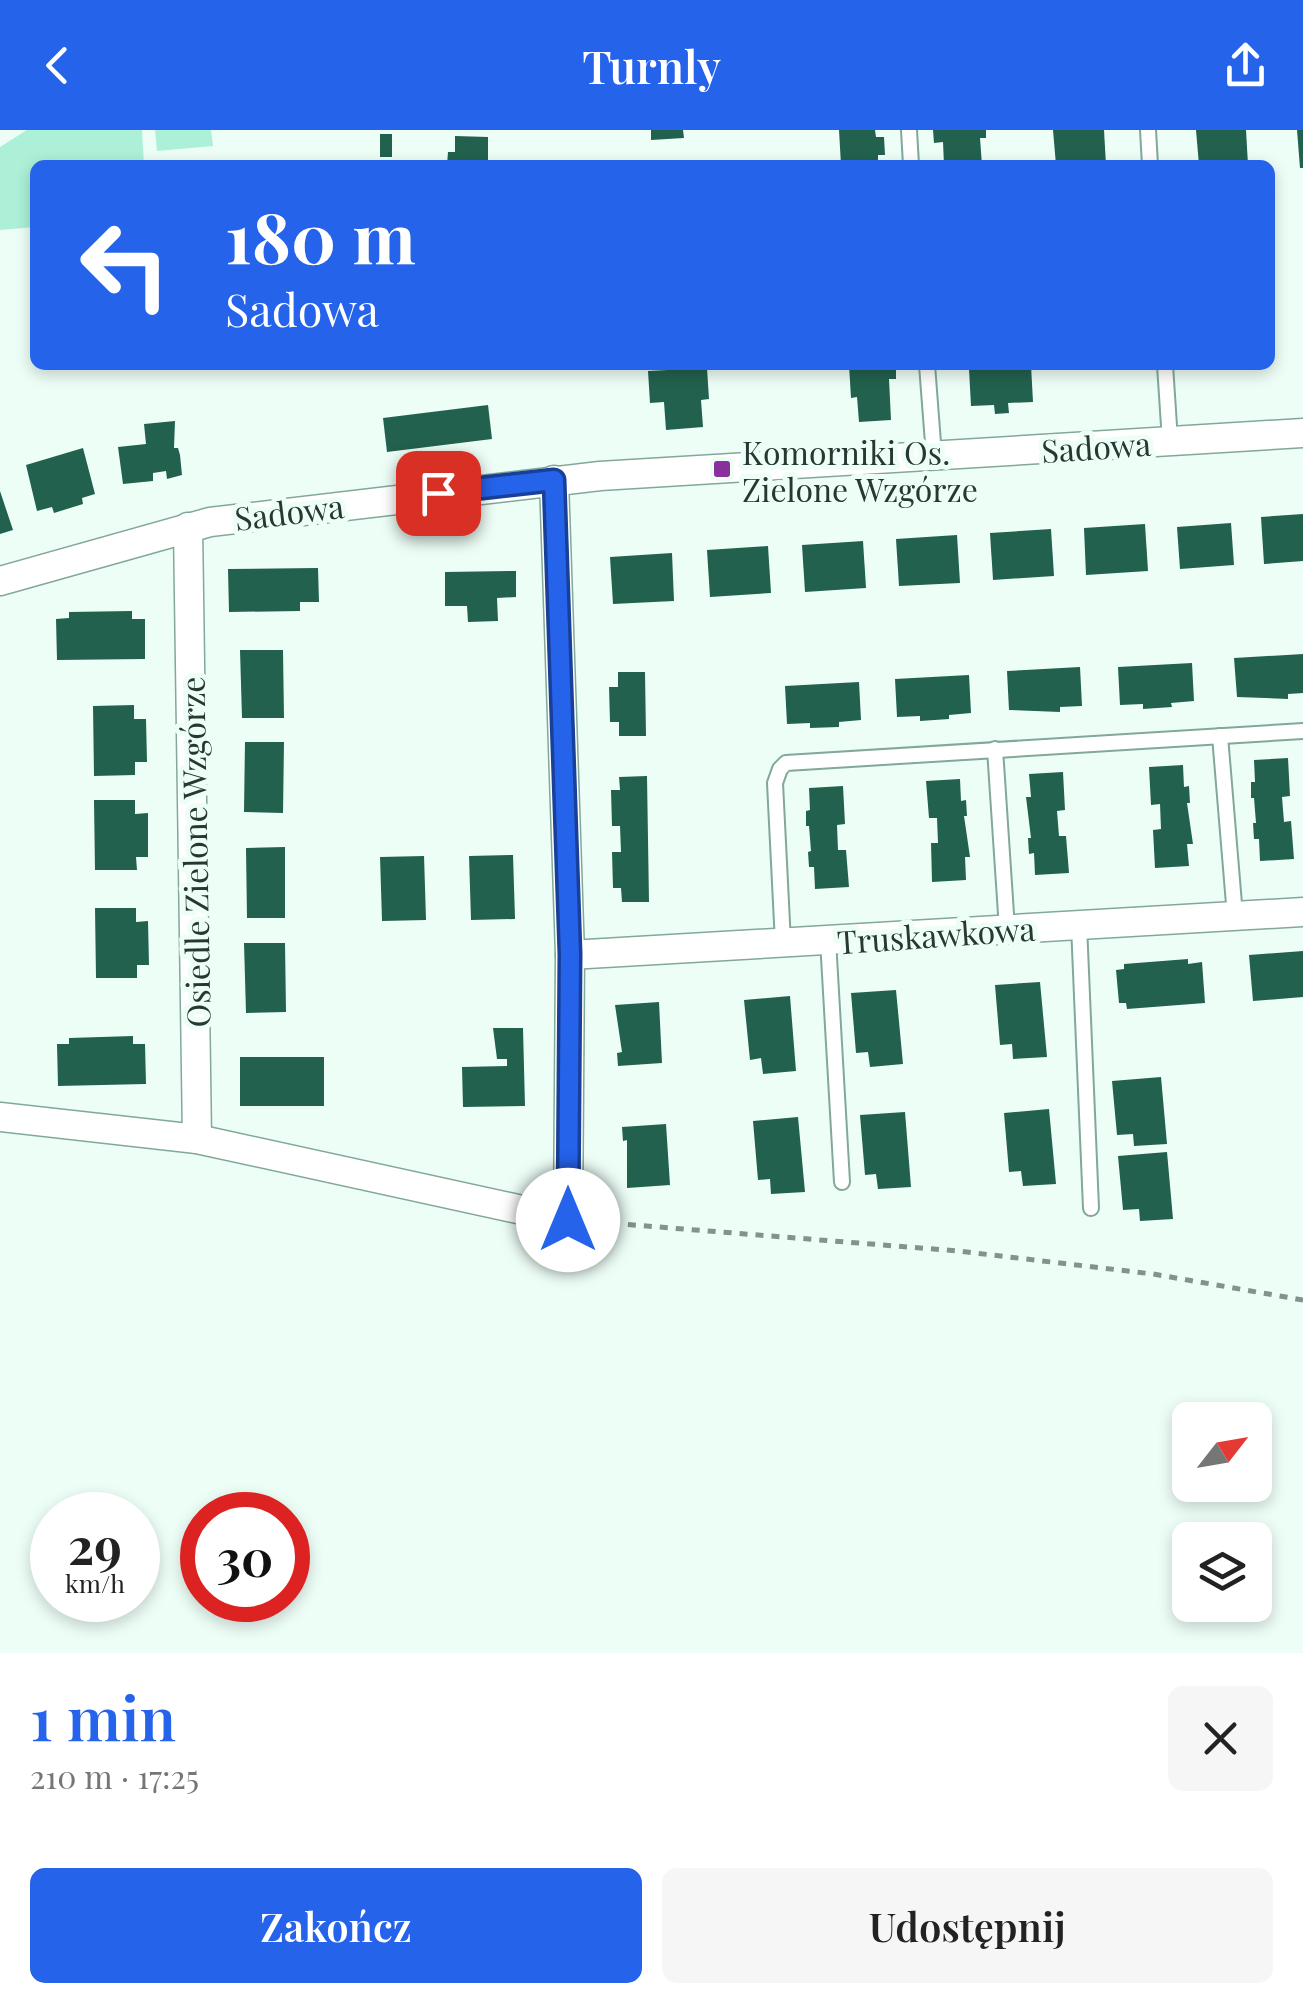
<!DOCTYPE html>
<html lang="pl">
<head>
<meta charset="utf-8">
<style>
  :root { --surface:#fff; --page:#f6f6f6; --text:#222; --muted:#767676; --accent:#2563eb }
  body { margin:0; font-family:"Playfair Display",serif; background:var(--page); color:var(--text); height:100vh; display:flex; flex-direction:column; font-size:38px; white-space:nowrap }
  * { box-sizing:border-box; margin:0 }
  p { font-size:32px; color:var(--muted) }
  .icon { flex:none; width:55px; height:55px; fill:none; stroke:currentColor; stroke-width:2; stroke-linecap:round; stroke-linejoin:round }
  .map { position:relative; height:1523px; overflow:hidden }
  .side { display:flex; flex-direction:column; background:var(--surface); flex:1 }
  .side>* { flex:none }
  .banner { position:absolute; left:30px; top:30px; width:1245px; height:210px; border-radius:15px; box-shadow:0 5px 15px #0003; background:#2563eb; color:#fff; overflow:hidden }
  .needle { width:65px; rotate:59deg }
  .tools { position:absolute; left:1172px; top:1272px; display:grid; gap:20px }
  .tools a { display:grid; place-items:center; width:100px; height:100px; border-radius:15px; background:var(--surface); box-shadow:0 5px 15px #0003; font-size:50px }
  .speed { position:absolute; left:30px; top:1362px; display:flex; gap:20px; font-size:50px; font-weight:700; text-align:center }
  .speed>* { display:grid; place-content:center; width:130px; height:130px; border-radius:50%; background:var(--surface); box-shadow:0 5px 15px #0003; line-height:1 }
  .speed small { font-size:25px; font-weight:400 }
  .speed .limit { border:15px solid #d22; background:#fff; color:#111 }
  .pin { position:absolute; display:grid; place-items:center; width:85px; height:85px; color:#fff; margin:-42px; border-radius:20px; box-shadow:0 5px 15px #0006 }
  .me { position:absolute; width:110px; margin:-55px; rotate:0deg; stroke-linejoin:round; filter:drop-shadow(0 0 8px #0008) }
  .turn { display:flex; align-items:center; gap:35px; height:210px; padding:0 30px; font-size:45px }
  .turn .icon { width:130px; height:130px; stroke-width:2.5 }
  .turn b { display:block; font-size:70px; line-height:85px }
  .round { display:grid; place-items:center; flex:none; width:105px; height:105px; border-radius:15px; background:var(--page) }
  .overview { display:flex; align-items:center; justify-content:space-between; height:170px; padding:0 30px }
  h1 { font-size:60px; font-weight:600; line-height:75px; color:var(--accent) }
  .button { display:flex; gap:20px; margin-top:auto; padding:20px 30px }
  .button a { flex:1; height:115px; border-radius:15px; background:var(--accent); color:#fff; font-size:40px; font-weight:600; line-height:115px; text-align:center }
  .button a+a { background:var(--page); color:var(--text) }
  header { display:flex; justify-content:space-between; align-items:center; height:130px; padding:0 30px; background:var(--accent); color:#fff; font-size:45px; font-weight:600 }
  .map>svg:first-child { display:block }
</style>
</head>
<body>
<header><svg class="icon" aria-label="back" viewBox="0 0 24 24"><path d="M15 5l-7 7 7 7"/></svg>Turnly<svg class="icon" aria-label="share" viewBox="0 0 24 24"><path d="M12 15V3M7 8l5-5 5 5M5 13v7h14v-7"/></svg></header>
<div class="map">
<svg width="1303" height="1523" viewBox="0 0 1303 1523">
  <rect width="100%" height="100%" fill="#edfef7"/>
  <g fill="#acf0d7">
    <path d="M27,0H142L144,35H35V97L0,100V17Z"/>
    <path d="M155,0H211L213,16L157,21Z"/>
  </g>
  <g fill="#22614e">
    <path d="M651,0H683L684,8L651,10Z"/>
    <path d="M839,0H875L876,7H884L885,25H878V35H841Z"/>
    <path d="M933,0H986V8H980L982,35H944L943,12L934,13Z"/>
    <path d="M1053,0H1104L1106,35H1056Z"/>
    <path d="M1196,0H1246L1248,35H1199Z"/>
    <path d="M1297,0H1303V38H1300Z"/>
    <rect x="380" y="4" width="12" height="23"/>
    <path d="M455,6L488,7V35H447L448,22H455Z"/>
    <path d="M849,235L896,236V249H889L891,290L859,292L857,267L851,268Z"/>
    <path d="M980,235H1031L1033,272L1008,273L1009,283L995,284L994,275L971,276L969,239L980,238Z"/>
    <path d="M707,238L709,269L701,270L703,297L666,300L664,272L650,273L648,241Z"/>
    <path d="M488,275L492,309L387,322L383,288Z"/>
    <path d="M175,291L174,318H178L180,325L182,345L167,349L166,341L153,343V351L123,354L118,317L146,314L144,294Z"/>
    <path d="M83,318L95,364L82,368L83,374L54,383L52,377L37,381L26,335Z"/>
    <path d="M0,361L13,400L0,404Z"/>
    <path d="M1303,384V431L1264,434L1261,387Z"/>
    <path d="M1231,393L1234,435L1180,439L1177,397Z"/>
    <path d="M1145,394L1148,441L1086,445L1084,398Z"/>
    <path d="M1051,399L1054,446L993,450L990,403Z"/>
    <path d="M957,405L960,453L899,456L896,409Z"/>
    <path d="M863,411L866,458L805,462L802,415Z"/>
    <path d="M768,416L771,463L710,467L707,420Z"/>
    <path d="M672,423L674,471L613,474L610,427Z"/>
    <path d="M318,438L319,472H300V481L229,482L228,439Z"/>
    <path d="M516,441V467L497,468L498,491L468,492L467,476H445V442Z"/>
    <path d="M132,481V489H145V529L57,530L56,489L69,488V482Z"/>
    <path d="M240,520H283L284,588H242Z"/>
    <path d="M1303,524V563L1288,564V569L1237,567L1234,528Z"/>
    <path d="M1192,533L1194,571L1171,573L1172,577L1143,579V574L1120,575L1118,537Z"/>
    <path d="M1080,537L1082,576L1060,577V582L1009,580L1007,541Z"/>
    <path d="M618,542H645L646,606H619V592H610L609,557H618Z"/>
    <path d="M969,545L971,583L949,585V589L920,591V586L897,587L895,549Z"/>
    <path d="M859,552L861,590L839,592V597L810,598V593L787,594L785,556Z"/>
    <path d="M134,575V589H146L147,632H135V645L94,646L93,576Z"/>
    <path d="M245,612H284L283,683L244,682Z"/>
    <path d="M1288,628L1290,666L1282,667L1284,692L1291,691L1294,729L1260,731L1259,709H1254L1253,693H1256L1254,668H1251V652H1255L1254,630Z"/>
    <path d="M1183,635L1184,657L1189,656L1190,673H1187L1193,714H1187L1189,736L1155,738L1153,700L1161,699L1160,674L1151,675L1149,637Z"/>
    <path d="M1063,642L1065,680L1057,681L1059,706H1066L1069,743L1035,745L1034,723L1029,724L1028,708H1031L1026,667H1031L1029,644Z"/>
    <path d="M647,646L649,772H622L621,758H613L612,722H621L620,696H612L611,660H620L619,647Z"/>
    <path d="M960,649L961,671L966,670L967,686H964L970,727H965L966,750L932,752L931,713H938L937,688H929L926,651Z"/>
    <path d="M843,656L845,694L837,695L838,720H846L849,757L815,759L814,737H809L808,722L811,721L809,696H806V681L810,680L809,658Z"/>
    <path d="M94,670H135V684L148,683V727H136L137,740H95Z"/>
    <path d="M285,717V788H247L246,718Z"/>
    <path d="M513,725L515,789L471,790L469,726Z"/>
    <path d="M424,726L426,790L382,791L380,727Z"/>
    <path d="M95,778H136V792L148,791L149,835H137V848H96Z"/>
    <path d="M244,813H285L286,882L246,883Z"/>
    <path d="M1303,821V867L1253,871L1249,825Z"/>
    <path d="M1188,829V834L1202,832L1205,873L1127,879L1126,873H1119L1116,840L1124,839V834Z"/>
    <path d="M1040,852L1047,927L1013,929L1012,914L1000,915L995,855Z"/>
    <path d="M896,860L903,934L870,937L868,922L856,923L851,863Z"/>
    <path d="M790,866L796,941L763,944L761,928L750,930L744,870Z"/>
    <path d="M659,872L662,933L618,936L617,923L622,922L615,875Z"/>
    <path d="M493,898H523L525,976L463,977L462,937L507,936V929H497Z"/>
    <path d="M133,906V914H145L146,954L58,956L57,914H69V908Z"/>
    <rect x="240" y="927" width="84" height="49"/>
    <path d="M1161,947L1167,1014L1134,1016L1133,1004L1117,1005L1112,951Z"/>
    <path d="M1049,979L1056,1054L1023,1056L1021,1041L1009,1042L1004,983Z"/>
    <path d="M905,982L911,1057L878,1059L876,1044L865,1045L860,985Z"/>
    <path d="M798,987L805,1062L771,1064L770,1049L758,1050L753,991Z"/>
    <path d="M666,994L670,1055L627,1058V1010L623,1011L622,997Z"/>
    <path d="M1167,1022L1173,1089L1140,1091L1139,1079L1123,1080L1118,1026Z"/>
  </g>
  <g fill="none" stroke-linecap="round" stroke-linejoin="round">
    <g stroke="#81a899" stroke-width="18">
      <g id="service">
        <path d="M909,0L911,35"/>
        <path d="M1148,0L1150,35"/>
        <path d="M927,235L934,326"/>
        <path d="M1165,235L1170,311"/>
        <path d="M1220,606L1235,786"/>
        <path d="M995,619L1007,799"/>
        <path d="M1079,795L1091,1078"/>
        <path d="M828,810L842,1052"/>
        <path d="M783,813L775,653L780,639L786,633L1303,601"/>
      </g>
    </g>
    <g stroke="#81a899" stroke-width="31">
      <g id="minor">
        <path d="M188,397L197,1009"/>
        <path d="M0,451L210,392L600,346L1303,303"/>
        <path d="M570,825L1303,782"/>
        <path d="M0,987L197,1009L568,1090L570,825L554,350"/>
      </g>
    </g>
    <path stroke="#82938c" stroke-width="5" stroke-dasharray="8 8" stroke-linecap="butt" d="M596,1092L958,1121L1153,1144L1303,1170"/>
    <use href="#service" stroke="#fff" stroke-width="14"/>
    <use href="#minor" stroke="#fff" stroke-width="28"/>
  </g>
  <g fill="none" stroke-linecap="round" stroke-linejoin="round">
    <g stroke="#184099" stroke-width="25">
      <path id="route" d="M438,363L554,350L570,824L568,1090"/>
    </g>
    <use href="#route" stroke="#2563eb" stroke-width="18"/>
  </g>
  <rect fill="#88309c" stroke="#edfef7" stroke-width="4" x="712" y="329" width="20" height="20" rx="5"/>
  <g text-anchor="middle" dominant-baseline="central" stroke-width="10" stroke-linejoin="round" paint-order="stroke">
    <g font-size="32" fill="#273731" stroke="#edfef7">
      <text transform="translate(1096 316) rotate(-4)">Sadowa</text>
      <text transform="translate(289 381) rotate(-7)">Sadowa</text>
      <text transform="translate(194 722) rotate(-91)">Osiedle Zielone Wzgórze</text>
      <text transform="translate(936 804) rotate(-4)">Truskawkowa</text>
    </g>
    <g font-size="32" fill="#273731" stroke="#edfef7" text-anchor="start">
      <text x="742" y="321">Komorniki Os.<tspan x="742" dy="37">Zielone Wzgórze</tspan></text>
    </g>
  </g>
</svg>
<div class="tools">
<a><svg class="needle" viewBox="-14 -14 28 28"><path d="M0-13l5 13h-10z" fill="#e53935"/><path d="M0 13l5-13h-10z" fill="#767676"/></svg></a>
<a><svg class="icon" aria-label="layers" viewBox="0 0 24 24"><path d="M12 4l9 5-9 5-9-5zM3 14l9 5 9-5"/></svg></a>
</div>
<div class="speed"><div>29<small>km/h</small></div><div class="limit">30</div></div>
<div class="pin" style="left:438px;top:363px;background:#d93025"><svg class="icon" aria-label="arrive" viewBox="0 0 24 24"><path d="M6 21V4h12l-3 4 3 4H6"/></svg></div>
<svg class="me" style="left:568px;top:1090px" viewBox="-20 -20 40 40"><circle r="19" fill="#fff"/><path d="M0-13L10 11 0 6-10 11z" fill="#2563eb"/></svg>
<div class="banner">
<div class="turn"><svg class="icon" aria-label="left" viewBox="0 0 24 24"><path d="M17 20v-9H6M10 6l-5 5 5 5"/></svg><div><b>180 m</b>Sadowa</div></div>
</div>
</div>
<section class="side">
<div class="overview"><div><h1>1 min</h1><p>210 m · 17:25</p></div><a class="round"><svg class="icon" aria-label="close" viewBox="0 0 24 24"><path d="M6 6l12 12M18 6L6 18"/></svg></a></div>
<div class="button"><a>Zakończ</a><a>Udostępnij</a></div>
</section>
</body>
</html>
